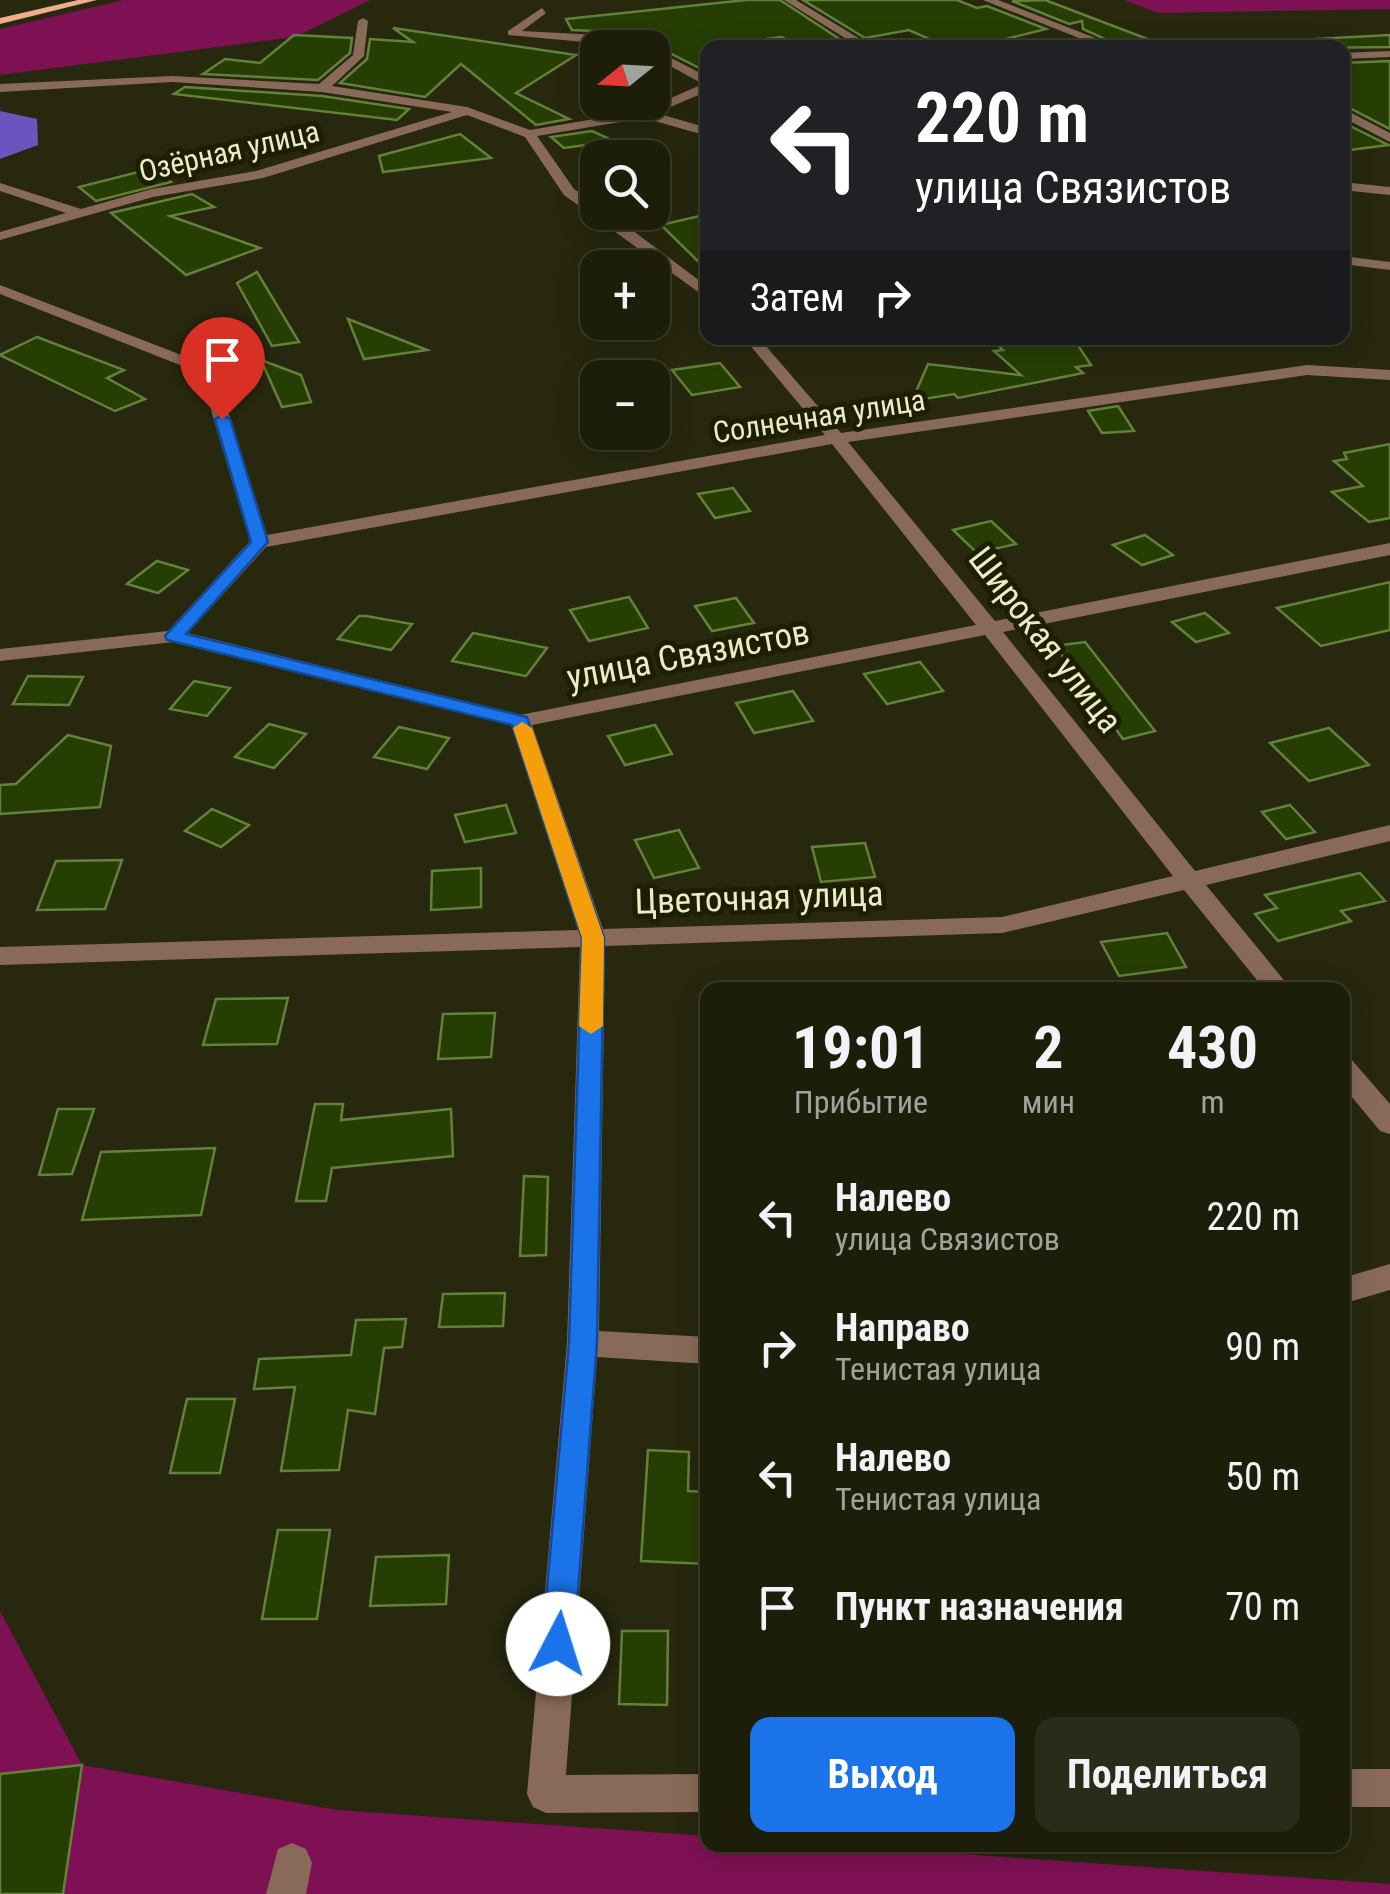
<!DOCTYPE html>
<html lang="ru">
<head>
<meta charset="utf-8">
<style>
  :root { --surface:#1d1e0a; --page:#2a2b18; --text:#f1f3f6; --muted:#a0a29c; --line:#3b3c2b; --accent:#1a73e8 }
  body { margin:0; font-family:"Roboto Condensed",sans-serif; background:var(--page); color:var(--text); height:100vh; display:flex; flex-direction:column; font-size:38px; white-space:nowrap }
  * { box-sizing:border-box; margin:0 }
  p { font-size:32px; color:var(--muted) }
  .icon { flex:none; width:55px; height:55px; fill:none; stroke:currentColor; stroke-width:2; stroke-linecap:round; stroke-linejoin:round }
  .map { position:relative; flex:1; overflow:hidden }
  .side { position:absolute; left:700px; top:982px; width:650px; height:870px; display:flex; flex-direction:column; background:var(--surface); border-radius:20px; box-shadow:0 5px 25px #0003,0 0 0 2px var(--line) }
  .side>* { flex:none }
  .banner { position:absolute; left:700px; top:40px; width:650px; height:305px; border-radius:20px; box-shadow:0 5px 25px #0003,0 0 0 2px var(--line); background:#202124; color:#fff; overflow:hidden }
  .needle { width:65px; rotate:252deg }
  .buttons { position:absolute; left:580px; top:30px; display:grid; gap:20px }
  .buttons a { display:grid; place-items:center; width:90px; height:90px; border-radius:20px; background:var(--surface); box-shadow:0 5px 25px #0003,0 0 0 2px var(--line); font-size:50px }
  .pin { position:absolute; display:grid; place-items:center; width:85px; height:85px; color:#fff; margin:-102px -42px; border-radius:50% 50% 50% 0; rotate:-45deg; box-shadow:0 0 10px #0007 }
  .pin .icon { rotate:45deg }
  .me { position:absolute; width:110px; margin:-55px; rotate:5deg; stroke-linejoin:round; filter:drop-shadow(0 0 8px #0008) }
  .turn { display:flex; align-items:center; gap:35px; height:210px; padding:0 50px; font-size:45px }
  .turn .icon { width:130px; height:130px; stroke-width:2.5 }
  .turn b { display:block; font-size:70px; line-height:85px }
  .then { display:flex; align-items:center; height:95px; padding:0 50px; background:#0003; gap:20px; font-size:38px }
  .eta { display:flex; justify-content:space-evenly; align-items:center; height:170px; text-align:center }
  .eta b { font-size:60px; font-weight:700; line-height:70px }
  .action { display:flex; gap:20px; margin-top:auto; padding:20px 50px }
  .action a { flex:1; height:115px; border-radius:20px; background:var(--accent); color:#fff; font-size:40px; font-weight:700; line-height:115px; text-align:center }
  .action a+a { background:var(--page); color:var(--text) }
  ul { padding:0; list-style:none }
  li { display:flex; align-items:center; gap:30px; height:130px; padding:0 50px }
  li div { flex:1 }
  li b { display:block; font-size:38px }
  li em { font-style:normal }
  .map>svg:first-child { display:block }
</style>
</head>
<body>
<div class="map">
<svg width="1390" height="1894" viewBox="0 0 1390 1894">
  <rect width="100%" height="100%" fill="#27280e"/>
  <g fill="#7e1154">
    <path d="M124,0H370L295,37L0,75V29Z"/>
    <path d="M1124,0H1390V9L1159,13Z"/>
    <path d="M0,1611L82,1765L337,1810L707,1836L708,1845H834L1390,1884V1894H0Z"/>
  </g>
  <path fill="#6b54be" d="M0,111L37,119L38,145L0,159Z"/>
  <g fill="#263d04" stroke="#62823c" stroke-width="2.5">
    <path d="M746,0H780L844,42L798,48L782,37L708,46L707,72L654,45L617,32L572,30L566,19Z"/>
    <path d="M803,0H957L977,8L987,6L1046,29L970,48H949L909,30L865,38Z"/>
    <path d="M1045,0L1166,46L1165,48H1124L1083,29L1082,21L1069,24L1012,1Z"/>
    <path d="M393,28L576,55L516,93L569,119L536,125L461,64L425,97L340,83L367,59L370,39L413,42Z"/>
    <path d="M294,35L352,38L350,53L318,80L203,74L225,59L260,63Z"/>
    <path d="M1390,35V47L1312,48L1297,40Z"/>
    <path d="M1390,61V129L1342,104V63Z"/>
    <path d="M185,87L322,96L409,109L397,120L174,94Z"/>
    <path d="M1342,122L1388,145L1342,151Z"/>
    <path d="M592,131L614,141L564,148L551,137Z"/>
    <path d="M460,134L491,158L383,172L379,156Z"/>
    <path d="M150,169L171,182L96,201L79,187Z"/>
    <path d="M192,194L214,207L170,216L260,248L186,275L111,213Z"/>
    <path d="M708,214V271L661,225Z"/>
    <path d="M257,272L299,342L272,346L237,283Z"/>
    <path d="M348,319L427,350L364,359Z"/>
    <path d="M37,337L124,370L107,378L145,399L115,411L0,355Z"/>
    <path d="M990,338H1073L1091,365L1076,367L1083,373L958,398L954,394L912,401L928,364L1021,375L994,351L1003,350Z"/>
    <path d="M261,360L301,375L311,402L282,407Z"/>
    <path d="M720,363L740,387L692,395L672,370Z"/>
    <path d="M1118,406L1134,431L1102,433L1088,411Z"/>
    <path d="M1390,444V518L1369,522L1332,492L1363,486L1334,461L1347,459L1344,453Z"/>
    <path d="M733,488L750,511L715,518L698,494Z"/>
    <path d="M991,521L1016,544L977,553L953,530Z"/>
    <path d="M1145,535L1173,555L1142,565L1113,545Z"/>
    <path d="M157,561L188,570L158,593L127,584Z"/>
    <path d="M1390,582V630L1321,646L1277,608Z"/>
    <path d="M629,597L648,628L589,641L570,610Z"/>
    <path d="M736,598L754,623L712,631L695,606Z"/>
    <path d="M1205,613L1229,633L1196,642L1172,622Z"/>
    <path d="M359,616H366L412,624L391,650L338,639Z"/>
    <path d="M473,633L547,648L526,676L452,661Z"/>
    <path d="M1085,642L1155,731L1123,739L1055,646Z"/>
    <path d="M920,662L943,691L887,704L864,674Z"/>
    <path d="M28,676L83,677L69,705L13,704Z"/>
    <path d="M194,681L230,688L207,716L170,709Z"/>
    <path d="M793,691L813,721L754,733L736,703Z"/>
    <path d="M269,724L306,734L274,768L235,757Z"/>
    <path d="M655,725L672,754L625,765L608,736Z"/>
    <path d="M399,727L449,738L427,769L374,757Z"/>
    <path d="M1329,728L1369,765L1309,781L1270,743Z"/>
    <path d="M68,735L111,746L100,807L0,814V785L16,784Z"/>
    <path d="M506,805L516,833L465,842L455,815Z"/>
    <path d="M1290,805L1315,832L1286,839L1262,812Z"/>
    <path d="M212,809L249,825L221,847L185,831Z"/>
    <path d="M679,830L699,868L654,878L635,840Z"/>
    <path d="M865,843L875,877L821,882L812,847Z"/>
    <path d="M122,860L105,909L37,910L56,861Z"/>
    <path d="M481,868V907L431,910L432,871Z"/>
    <path d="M1360,873L1385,901L1341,911L1351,921L1278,941L1255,914L1277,908L1265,895Z"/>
    <path d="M1167,933L1186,967L1119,976L1101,942Z"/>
    <path d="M288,998L277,1044L203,1045L216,999Z"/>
    <path d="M495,1013L491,1057L438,1059L443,1014Z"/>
    <path d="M315,1104H343L341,1120L451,1109L453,1156L332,1168L326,1201H296Z"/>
    <path d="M58,1109H94L72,1174L39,1175Z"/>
    <path d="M215,1148L201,1215L82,1220L101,1152Z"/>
    <path d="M524,1176L548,1177L546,1255L520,1256Z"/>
    <path d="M505,1293L503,1326L439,1327L443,1294Z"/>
    <path d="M406,1319L402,1347L384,1348L375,1414L348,1410L339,1470L281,1471L295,1387L254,1389L259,1359L351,1355L356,1320Z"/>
    <path d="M187,1399H235L220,1473H170Z"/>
    <path d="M648,1450L689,1452L688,1491L708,1492V1564L641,1561Z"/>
    <path d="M278,1530H330L317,1619H262Z"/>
    <path d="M449,1555L446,1604L370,1606L376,1557Z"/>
    <path d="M622,1631H668L667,1705L619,1704Z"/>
    <path d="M82,1765L63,1894H0V1774Z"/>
  </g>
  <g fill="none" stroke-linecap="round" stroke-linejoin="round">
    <g fill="#896a59" fill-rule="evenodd">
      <path d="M784,0H796L875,48H861Z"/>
      <path d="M983,0H998L1121,48H1104Z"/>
      <path d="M542,8L546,13L522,31L616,36L651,48L508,35V31Z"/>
      <path d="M363,18L368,21L364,56L332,86L467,107L530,130L641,111L703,84L652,56V48L708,77V91L656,113L708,128V136L644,118L537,136L574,189L598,205V212H608L708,287V299L564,195L525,137L467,115L263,178L153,197L0,240V232L66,213L0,191V183L81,209L152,189L256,171L452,112L322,92L172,82L0,92V84L172,76L319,84L353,55L358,21Z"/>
      <path d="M1390,51V57L1342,59V53Z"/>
      <path d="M1342,108L1390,133V142L1342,117Z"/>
      <path d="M1342,182L1390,187V195L1342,190Z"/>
      <path d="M1342,256L1390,262V270L1342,264Z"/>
      <path d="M0,285L197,361L221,389L267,535L825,435L744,338H759L841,433L1307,365L1390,370V380L1307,375L848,442L995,621L1390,543V555L1003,632L1195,871L1390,825V841L1206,885L1292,990H1265L1184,890L1002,933L605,946L599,1331L708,1337V1364L597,1357L566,1775L708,1774V1812L546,1813L533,1807L527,1794L567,1343L580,947L0,965V947L578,930L511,725L174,642L0,661V649L168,631L250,541L205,390L185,367L0,294ZM832,444L976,625L520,715L188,633L266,547ZM985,635L1173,876L1002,917L603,929L532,725Z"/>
      <path d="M1342,1056L1351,1059L1390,1104V1134L1380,1131L1342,1085Z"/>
      <path d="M1390,1264V1290L1342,1304V1278Z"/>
      <rect x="1342" y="1769" width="48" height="38"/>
      <path d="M292,1843L306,1849L312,1863L306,1894H266L278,1849Z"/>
    </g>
    <path fill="#eeae8b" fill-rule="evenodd" d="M78,0H97L0,24V18Z"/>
  </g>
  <path fill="#1a73e8" stroke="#114b97" stroke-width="2.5" d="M222,415L230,419L268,542L186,634L527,717L604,938L597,1343L574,1644L569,1655L558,1660L547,1655L542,1644L569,1343L582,938L512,725L167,640L165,636L251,542L215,419Z"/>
  <path fill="#f59e0b" d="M522,722L532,728L604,938L603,1026L591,1034L579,1026L582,938L513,728Z"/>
  <g text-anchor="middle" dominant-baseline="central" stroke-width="10" stroke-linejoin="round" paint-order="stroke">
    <g font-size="30" fill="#ebedc5" stroke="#1e1e05">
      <text transform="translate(229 151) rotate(-13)">Озёрная улица</text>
      <text transform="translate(819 416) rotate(-9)">Солнечная улица</text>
    </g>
    <g font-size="35" fill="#ebedc5" stroke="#1e1e05">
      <text transform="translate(1045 640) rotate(52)">Широкая улица</text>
      <text transform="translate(688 655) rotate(-11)">улица Связистов</text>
      <text transform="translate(759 898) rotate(-2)">Цветочная улица</text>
    </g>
  </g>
</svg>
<div class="buttons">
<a><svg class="needle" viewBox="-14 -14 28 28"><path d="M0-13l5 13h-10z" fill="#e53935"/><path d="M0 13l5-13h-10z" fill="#a0a29c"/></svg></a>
<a><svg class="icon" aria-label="search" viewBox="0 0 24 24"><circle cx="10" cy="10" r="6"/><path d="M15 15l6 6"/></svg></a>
<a>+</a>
<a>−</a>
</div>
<div class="pin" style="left:222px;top:419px;background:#d93025"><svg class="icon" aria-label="arrive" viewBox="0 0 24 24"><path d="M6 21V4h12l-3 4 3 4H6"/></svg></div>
<svg class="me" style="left:558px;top:1644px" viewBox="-20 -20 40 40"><circle r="19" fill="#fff"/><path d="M0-13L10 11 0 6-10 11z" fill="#1a73e8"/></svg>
<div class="banner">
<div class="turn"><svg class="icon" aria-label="left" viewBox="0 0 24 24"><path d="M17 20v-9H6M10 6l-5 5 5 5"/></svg><div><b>220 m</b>улица Связистов</div></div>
<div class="then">Затем<svg class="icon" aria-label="right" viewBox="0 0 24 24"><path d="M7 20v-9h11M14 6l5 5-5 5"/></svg></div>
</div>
<section class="side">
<div class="eta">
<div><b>19:01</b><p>Прибытие</p></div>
<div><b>2</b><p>мин</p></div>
<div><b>430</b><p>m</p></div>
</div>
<ul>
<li><svg class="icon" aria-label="left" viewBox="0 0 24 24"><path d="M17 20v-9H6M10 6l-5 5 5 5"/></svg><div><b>Налево</b><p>улица Связистов</p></div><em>220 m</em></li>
<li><svg class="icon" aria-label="right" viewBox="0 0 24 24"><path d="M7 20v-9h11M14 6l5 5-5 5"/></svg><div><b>Направо</b><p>Тенистая улица</p></div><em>90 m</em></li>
<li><svg class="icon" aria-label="left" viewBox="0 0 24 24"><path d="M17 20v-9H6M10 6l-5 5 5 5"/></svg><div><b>Налево</b><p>Тенистая улица</p></div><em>50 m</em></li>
<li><svg class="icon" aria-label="arrive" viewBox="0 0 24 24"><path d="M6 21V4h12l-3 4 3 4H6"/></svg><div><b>Пункт назначения</b></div><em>70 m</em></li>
</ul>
<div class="action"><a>Выход</a><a>Поделиться</a></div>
</section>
</div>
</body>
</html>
